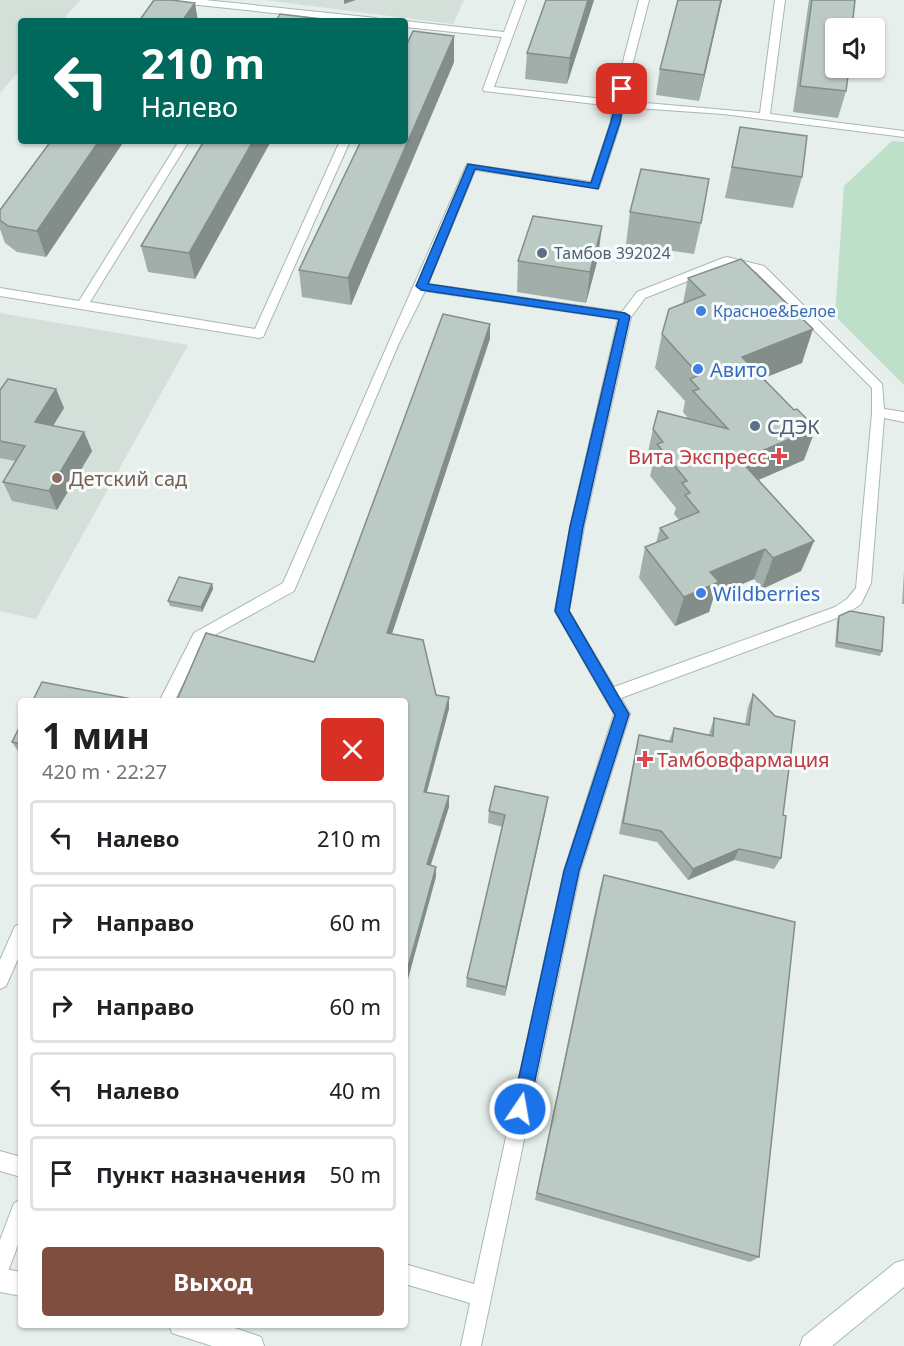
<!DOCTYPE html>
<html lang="ru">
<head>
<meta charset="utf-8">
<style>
  :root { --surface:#fff; --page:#f6f6f6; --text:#202124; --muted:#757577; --line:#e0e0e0; --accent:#7f4e3f }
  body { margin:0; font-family:"Noto Sans",sans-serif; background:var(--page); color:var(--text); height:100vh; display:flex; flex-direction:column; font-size:22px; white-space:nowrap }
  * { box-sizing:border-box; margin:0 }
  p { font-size:20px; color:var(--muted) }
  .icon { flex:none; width:33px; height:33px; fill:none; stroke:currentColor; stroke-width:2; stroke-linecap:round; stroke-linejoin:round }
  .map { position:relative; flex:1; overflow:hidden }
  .side { position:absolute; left:18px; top:698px; width:390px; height:630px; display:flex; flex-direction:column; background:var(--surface); border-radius:6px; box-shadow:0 2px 4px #0004 }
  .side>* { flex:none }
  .guide { position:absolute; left:18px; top:18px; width:390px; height:126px; border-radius:6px; box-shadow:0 2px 4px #0004; background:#00695c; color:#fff; overflow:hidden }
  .tools { position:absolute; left:825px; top:18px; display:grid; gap:12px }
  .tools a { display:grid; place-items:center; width:60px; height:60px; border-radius:6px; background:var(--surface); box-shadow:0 2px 4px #0004; font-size:30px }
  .pin { position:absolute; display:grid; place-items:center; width:51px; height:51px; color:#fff; margin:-26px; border-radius:12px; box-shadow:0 3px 9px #0006 }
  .me { position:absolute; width:66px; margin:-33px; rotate:12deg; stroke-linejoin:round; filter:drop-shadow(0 0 4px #0008) }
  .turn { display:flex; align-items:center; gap:21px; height:126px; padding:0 24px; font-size:27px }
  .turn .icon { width:78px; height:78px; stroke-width:2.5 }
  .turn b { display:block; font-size:42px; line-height:51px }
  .round { display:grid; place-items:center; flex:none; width:63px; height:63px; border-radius:6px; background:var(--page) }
  .head { display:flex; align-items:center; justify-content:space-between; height:102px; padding:0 24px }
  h1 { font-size:36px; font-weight:700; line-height:45px }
  .action { display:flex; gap:12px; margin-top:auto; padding:12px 24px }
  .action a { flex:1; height:69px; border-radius:6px; background:var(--accent); color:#fff; font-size:24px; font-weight:700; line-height:69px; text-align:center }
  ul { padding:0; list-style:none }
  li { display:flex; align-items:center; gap:18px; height:75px; margin:0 12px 9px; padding:0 12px; border:3px solid var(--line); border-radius:6px }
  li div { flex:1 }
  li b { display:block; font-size:22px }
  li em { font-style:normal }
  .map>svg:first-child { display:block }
</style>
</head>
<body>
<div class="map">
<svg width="904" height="1346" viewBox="0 0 904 1346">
  <rect width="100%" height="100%" fill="#e6efeb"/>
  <g fill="#d4dfda">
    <path d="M0,0H80L62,21H21V69L0,93Z"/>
    <path d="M264,0H464L453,24Z"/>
    <path d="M0,313L188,345L36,619L0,611Z"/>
  </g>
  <path fill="#bfe0c8" d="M892,141L904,142V385L835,316L844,186Z"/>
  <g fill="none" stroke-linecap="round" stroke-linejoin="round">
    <g stroke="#a8b8b2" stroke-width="2">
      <g id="lane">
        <path d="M174,0H205L376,18L381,21H350L179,3Z"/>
        <path d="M516,0H526L494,87L613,100L639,0H649L623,101L760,113L775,0H785L770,114L904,131V137L723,114L622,107L621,121L599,188L475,170L428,284L622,312L637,292L723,258L727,257L764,266L882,384L884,409L904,412V422L884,418L871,583L861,604L845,615L621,698L630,714L580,871L481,1346H461L470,1303L405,1284V1264L474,1284L564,871L614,714L555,611L570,527L618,319L425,291L399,343L294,591L204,641L175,700H160L194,633L283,583L467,164L591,182L611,121L612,106L484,91L483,89L502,37L405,27V21L504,32ZM728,265L756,272L872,388V413L856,588L847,599L835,607L614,687L569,611L584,527L631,317L645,298Z"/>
        <path d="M179,141H189L90,302L255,329L340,141H350L263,337L259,338L0,296V288L79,301Z"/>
        <path d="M21,924V952L6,986L0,989V960L15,926Z"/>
        <path d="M0,1151L21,1157V1177L0,1171Z"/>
        <path d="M21,1200V1237L7,1274L0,1277V1240L14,1203Z"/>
      </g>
    </g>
    <g stroke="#a4bbb3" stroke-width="2">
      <g id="secondary">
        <path d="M904,1260V1287L832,1346H800L803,1337L895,1263Z"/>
        <path d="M0,1268L21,1272V1296L0,1292Z"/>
        <path d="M169,1324H223L261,1337L264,1346H212L172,1333Z"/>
      </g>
    </g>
    <use href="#lane" fill="#fff" fill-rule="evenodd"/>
    <use href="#secondary" fill="#fff" fill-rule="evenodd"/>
  </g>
  <g fill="#a1aea9">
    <path d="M546,0H594L567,84L525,79L527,53Z"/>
    <path d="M722,0L699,101L656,95L660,69Z"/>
    <path d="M809,0H855L846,91L838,118L793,112Z"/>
    <path d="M454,36V62L351,305L302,297L299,270Z"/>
    <path d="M740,127L802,177L793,208L725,198Z"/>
    <path d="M51,141H124L46,257L17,252L5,243L0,229V210Z"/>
    <path d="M204,141H271L195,279L148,272L141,246Z"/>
    <path d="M630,212L701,223L694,254L626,244Z"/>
    <path d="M598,258L586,303L517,292L518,261Z"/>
    <path d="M688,278L802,363L763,378L804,460L758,480L814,541L801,571L762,589L754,579L714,596L709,612L675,626L639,578L645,547L656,543L660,528L679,520L674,514L676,508L650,476L652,468L646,461L653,429L687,418V417L683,412L685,401L655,368L662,334L683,303Z"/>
    <path d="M56,389L64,408L53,426L84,432L92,451L57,510L12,501L3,482L15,461L0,458V390Z"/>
    <path d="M904,571V604H902Z"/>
    <path d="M212,584L213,589L202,612L170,606L168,601Z"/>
    <path d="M839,616L882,651L880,656L835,647L837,621Z"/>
    <path d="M753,694L783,815L781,858L774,869L734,860L688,880L657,842L619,834L636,748L639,735L669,741L674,728L709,735L710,731L714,718L745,724L748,707Z"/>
    <path d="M21,724V754H20L12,742Z"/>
    <path d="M546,809L505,996L466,987L467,978L503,827L488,823L489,811Z"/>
    <path d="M604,875L759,1257L750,1262L535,1200L600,888Z"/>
  </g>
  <g fill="#838d89">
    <path d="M344,0H356L344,4Z"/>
    <path d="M588,0H594L567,84L570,58Z"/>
    <path d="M721,0H722L699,101L704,75Z"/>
    <path d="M195,3L198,21H182Z"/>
    <path d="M454,36V62L351,305L348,278Z"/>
    <path d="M99,141H124L46,257L37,231Z"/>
    <path d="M253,141H271L195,279L189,253Z"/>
    <path d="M602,226L598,258L586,303L590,272Z"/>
    <path d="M490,324V339L388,646L387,633Z"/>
    <path d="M813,329L802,363L733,390L742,357Z"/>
    <path d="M56,389L64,408L43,442L35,422Z"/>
    <path d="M816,428L804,460L731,492L740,460Z"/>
    <path d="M84,432L92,451L57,510L49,491Z"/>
    <path d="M814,541L801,571L762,589L773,558Z"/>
    <path d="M765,549L754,579L714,596L709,612L675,626L684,597L710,572Z"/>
    <path d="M212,584L213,589L202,612L201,607Z"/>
    <path d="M449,697V709L424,803V792Z"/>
    <path d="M449,796V807L428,874L427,864Z"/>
    <path d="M548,797L546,809L505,996L506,987Z"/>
    <path d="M739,849L734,860L688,880L693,869Z"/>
    <path d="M436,867V877L405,990V978Z"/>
  </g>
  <g fill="#bbcac4" stroke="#838d89" stroke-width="1.5">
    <path d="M154,0H171L195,3L182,21H139Z"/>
    <path d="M546,0H588L570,58L527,53Z"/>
    <path d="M678,0H721L704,75L660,69Z"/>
    <path d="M812,0H855L852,28H836V68H849L846,91L800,86Z"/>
    <path d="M280,14L321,19L320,21H276Z"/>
    <path d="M413,31L454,36L348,278L299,270L361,141H405V48Z"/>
    <path d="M740,127L807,136L802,177L732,167Z"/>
    <path d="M51,141H99L37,231L8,226L0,220V210Z"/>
    <path d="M204,141H253L189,253L141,246Z"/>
    <path d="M641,169L709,179L701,223L630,212Z"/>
    <path d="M533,216L602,226L590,272L518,261Z"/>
    <path d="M741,259L813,329L742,357L794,410L797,409L816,428L740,460L814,541L773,558L765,549L710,572L719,582L684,597L645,547L668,538L660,528L699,512L685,495L690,493L682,483L687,481L657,444L663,442L653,429L658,411L728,429L693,391L699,389L690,379L699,375L662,334L669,309L705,295L688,278Z"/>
    <path d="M443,314L490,324L387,633L423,640L436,695L449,697L424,792L449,796L427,864L436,867L405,978V700H177L206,633L314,662Z"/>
    <path d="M8,379L56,389L35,422L84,432L49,491L3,482L25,446L0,441V390Z"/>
    <path d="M179,577L212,584L201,607L168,601Z"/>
    <path d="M850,611L884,617L882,651L837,642L839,616Z"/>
    <path d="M42,682L137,700H33Z"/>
    <path d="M753,694L775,716L795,721L783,815L786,816L781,858L739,849L693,869L661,831L623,823L639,735L672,742L674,728L713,736L714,718L749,725Z"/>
    <path d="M21,724V744L12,742Z"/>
    <path d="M495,786L548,797L506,987L467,978L505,815L489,811Z"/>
    <path d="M604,875L795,922L759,1257L537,1193Z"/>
  </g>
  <path fill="#1a73e8" stroke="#114b97" stroke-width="1.5" d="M619,87L626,89L620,122L598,189L475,169L428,284L625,313L630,316L583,527L569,611L629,714L579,871L529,1109L526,1115L520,1118L514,1115L512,1109L564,871L615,715L555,611L570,527L619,319L421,290L416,286L468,164L591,183L611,122Z"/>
  <g fill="#5c6f8a" stroke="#f7fbf9" stroke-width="2">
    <circle cx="542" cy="253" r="6"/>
    <circle cx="755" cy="426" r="6"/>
  </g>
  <g fill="#3f7fe0" stroke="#f7fbf9" stroke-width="2">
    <circle cx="701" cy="311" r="6"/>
    <circle cx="698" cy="369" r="6"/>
    <circle cx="701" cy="593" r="6"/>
  </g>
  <g fill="#e0444e" stroke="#f7fbf9" stroke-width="2">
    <path d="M776 447h6v6h6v6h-6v6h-6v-6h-6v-6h6z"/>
    <path d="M642 750h6v6h6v6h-6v6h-6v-6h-6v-6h6z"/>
  </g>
  <circle fill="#8d6e63" stroke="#f7fbf9" stroke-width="2" cx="57" cy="478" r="6"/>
  <g text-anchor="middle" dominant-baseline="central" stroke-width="6" stroke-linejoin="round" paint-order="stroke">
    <g font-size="16" fill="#4e5e75" stroke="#f7fbf9" text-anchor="start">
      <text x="554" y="253">Тамбов 392024</text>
    </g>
    <g font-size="16" fill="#366cbe" stroke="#f7fbf9" text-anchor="start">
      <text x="713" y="311">Красное&amp;Белое</text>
    </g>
    <g font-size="20" fill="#366cbe" stroke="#f7fbf9" text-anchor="start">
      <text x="710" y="369">Авито</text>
      <text x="713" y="593">Wildberries</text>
    </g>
    <g font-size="20" fill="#4e5e75" stroke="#f7fbf9" text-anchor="start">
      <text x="767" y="426">СДЭК</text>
    </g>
    <g font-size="20" fill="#be3a42" stroke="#f7fbf9" text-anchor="end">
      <text x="767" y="456">Вита Экспресс</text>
      <text x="657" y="759" text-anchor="start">Тамбовфармация</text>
    </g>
    <g font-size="20" fill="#785e54" stroke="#f7fbf9" text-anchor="start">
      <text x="69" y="478">Детский сад</text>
    </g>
  </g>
</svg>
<div class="tools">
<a><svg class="icon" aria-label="sound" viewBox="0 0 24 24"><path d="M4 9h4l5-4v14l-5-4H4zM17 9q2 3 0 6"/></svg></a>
</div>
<div class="pin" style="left:622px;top:89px;background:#d93025"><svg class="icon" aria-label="arrive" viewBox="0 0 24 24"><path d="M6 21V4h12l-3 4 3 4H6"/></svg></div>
<svg class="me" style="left:520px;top:1109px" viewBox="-20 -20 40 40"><circle r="17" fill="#1a73e8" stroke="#fff" stroke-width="3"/><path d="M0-11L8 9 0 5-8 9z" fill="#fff"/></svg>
<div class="guide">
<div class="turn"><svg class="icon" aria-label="left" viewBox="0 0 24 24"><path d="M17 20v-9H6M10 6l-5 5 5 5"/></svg><div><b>210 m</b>Налево</div></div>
</div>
<section class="side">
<div class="head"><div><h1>1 мин</h1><p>420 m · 22:27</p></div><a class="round" style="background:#d93025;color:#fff"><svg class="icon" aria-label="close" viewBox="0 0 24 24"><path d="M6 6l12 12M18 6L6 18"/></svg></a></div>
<ul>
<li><svg class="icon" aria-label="left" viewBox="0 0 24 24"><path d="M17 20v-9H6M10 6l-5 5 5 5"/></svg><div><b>Налево</b></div><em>210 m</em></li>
<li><svg class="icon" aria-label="right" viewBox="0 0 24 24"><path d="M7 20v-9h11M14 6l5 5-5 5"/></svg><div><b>Направо</b></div><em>60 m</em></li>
<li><svg class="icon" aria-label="right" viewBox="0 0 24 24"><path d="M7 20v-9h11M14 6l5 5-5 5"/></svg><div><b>Направо</b></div><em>60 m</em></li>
<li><svg class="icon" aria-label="left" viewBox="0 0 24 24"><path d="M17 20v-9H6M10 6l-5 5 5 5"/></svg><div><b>Налево</b></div><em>40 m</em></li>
<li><svg class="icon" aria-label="arrive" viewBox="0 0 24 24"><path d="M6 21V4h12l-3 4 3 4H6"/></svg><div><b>Пункт назначения</b></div><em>50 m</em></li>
</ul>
<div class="action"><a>Выход</a></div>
</section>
</div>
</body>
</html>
